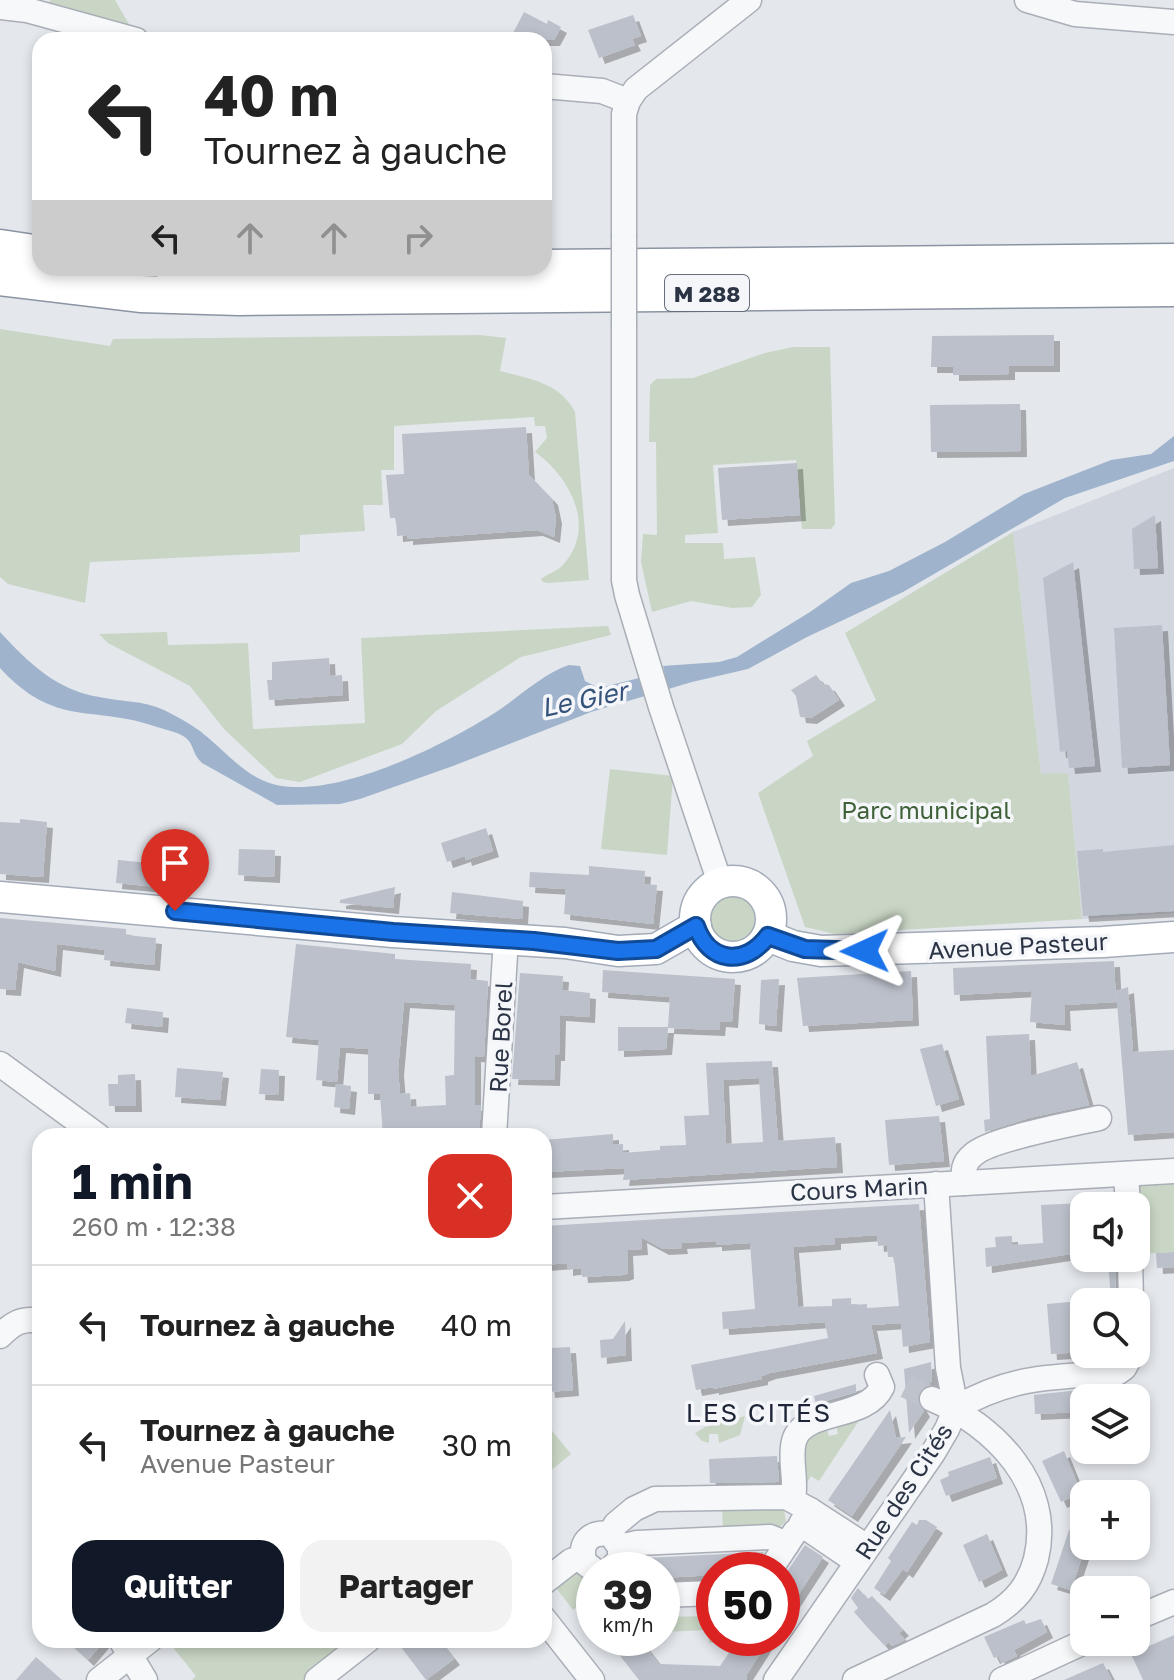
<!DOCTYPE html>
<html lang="fr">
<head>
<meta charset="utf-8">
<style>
  :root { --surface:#fff; --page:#f2f2f2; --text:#222; --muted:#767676; --line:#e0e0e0; --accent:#111827 }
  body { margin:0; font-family:"Golos Text",sans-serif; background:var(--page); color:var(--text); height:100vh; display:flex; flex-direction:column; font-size:30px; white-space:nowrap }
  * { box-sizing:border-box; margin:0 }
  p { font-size:26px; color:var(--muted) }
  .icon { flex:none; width:44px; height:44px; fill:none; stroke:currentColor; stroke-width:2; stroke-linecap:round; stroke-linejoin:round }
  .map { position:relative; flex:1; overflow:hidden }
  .drawer { position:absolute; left:32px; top:1128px; width:520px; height:520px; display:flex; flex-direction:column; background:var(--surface); border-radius:24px; box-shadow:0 4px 12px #0003 }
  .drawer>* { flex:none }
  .hud { position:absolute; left:32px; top:32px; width:520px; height:244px; border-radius:24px; box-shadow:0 4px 12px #0003; background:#fff; color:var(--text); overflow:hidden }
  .buttons { position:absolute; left:1070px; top:1192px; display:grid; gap:16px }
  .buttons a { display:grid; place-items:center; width:80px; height:80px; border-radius:16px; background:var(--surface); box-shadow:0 4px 12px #0003; font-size:40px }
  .speed { position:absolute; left:576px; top:1552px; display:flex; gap:16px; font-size:40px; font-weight:700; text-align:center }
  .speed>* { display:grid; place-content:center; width:104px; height:104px; border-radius:50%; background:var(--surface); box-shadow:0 4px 12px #0003; line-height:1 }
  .speed small { font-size:20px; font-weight:400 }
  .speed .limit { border:12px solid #d22; background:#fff; color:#111 }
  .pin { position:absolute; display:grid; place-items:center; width:68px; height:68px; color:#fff; margin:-82px -34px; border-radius:50% 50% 50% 0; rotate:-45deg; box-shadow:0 0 8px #0007 }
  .pin .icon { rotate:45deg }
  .me { position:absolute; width:88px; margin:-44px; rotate:269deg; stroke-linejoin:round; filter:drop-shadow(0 0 6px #0008) }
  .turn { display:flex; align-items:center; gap:28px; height:168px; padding:0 40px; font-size:36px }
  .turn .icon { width:104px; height:104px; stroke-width:2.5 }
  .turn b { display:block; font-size:56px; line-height:68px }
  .lanes { display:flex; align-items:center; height:76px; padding:0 40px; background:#0003; justify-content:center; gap:40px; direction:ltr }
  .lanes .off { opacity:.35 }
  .round { display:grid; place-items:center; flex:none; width:84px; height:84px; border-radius:24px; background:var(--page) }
  .summary { display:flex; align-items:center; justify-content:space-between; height:136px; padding:0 40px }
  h1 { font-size:48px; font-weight:700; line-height:60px; color:var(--accent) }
  .cta { display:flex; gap:16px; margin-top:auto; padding:16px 40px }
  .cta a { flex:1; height:92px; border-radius:24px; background:var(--accent); color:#fff; font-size:32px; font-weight:700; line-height:92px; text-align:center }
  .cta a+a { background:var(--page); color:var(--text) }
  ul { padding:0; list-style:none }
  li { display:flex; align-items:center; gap:24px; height:120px; padding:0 40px; border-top:2px solid var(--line) }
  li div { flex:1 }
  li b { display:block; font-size:30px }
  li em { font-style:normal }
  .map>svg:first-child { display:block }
</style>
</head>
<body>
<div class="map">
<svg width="1174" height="1680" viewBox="0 0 1174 1680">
  <defs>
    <filter id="shadow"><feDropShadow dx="6" dy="6" stdDeviation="0" flood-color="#0004"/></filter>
  </defs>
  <rect width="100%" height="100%" fill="#e4e7ec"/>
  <path fill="#d2d6de" d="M1174,468V913L1082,919L1068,774H1041L1013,532Z"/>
  <g fill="#c9d6c5">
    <path d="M51,0H115L133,31L45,6Z"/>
    <path d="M0,329L110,346L113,339L480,335L506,338L500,371C531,379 560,383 575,412L589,580L548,583L543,582L541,579C547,574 556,572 562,566C598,528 570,477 535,452L547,438L545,426H535L534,417L394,426V470H381L383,505H363L365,531L300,535V552L90,562L85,603L8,584L0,577Z"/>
    <path d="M793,347H830L835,524L831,529H802L796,460L713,465L718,533L685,535V543H723L724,559L755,557L761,595L752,607L732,608L691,601L652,612L641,562L643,534L657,535L656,442H649L650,385L656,379L693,378L765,353Z"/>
    <path d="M1013,532L1041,774L1068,773L1082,919L835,934L805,927L758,793L813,756L807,741L876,700L845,633Z"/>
    <path d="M608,626L611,635L521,657L436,711L402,744L300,782L276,778L224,729L190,686L108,643L99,634L167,632L168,645L248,643L253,729L365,723L361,638Z"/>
    <path d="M610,769L673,776L667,855L601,849Z"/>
    <circle cx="734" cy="917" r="25"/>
    <path d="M1174,1182V1252L1139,1254L1135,1185Z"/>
    <path d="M745,1416L740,1435L719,1443L718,1434H709V1443L702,1441L695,1433L705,1427Z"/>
    <path d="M860,1419L819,1481L811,1476L806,1484L805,1435L826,1427L829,1436L838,1434L836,1424Z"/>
    <path d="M544,1421L571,1454L544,1476Z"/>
    <path d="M778,1505L784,1510L786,1521L778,1529L723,1527L722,1509Z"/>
    <path d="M579,1570L594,1581V1594L573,1610L554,1585Z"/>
    <path d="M714,1616V1638H719L714,1643H709L708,1630L662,1632V1617Z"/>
    <path d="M167,1640H353L302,1680H192L196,1676Z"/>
  </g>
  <path fill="#9fb4cc" d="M1174,436V461L1065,498L903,592L807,637L748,669L692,682L591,712L453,766L360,799L340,804L277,805L202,763C192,754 194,744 186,738C179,732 166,730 157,727C92,704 56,729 0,668V632C29,663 56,690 99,697C122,702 142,700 164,710C176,716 189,723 200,731C221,747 238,769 262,780C321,808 442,746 493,714C517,699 542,674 569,665L580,666L585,681L599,688L643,677L645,684L666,680L663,666L719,662L737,657L810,612L851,583L889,571L945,542L1024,494L1111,460L1151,454Z"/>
  <g fill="#bbc0ca" fill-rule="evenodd" filter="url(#shadow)">
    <path d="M524,12L547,24L548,20L561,27L554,40H521L512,35Z"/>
    <path d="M633,15L641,36L632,39L635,45L599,58L588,30Z"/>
    <path d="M1054,335V366H1009V374L953,375V367H931L932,336Z"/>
    <path d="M1020,404L1021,451L931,452L930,405Z"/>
    <path d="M526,427L529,475L552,499L556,518L554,537L537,530L407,539V535L397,536L396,518H390L386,475L404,474L402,434Z"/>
    <path d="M797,463L800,515L722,520L718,468Z"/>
    <path d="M1155,515L1158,568L1134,569L1132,529Z"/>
    <path d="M1073,562L1095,766L1069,768L1067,751L1060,752L1043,578Z"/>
    <path d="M1162,625L1170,765L1122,768L1114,628Z"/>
    <path d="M329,658L330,676L342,675L343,695L269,700L267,680H272V662Z"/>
    <path d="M816,675L823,684L829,685L839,700L811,718L800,717L796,696L791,690Z"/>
    <path d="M20,819L47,822L43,877L0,874V822L20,823Z"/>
    <path d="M486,828L493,851L466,860L465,856L447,862L441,843Z"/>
    <path d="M1174,845V911L1083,916L1077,851L1103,849V852Z"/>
    <path d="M239,849L275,850L274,877L238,875Z"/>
    <path d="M118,860L181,866L179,889L116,883Z"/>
    <path d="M589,866L645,871L644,884L657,885L653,924L564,914L566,889L529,887L530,872L589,875Z"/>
    <path d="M395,887L393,908L340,903V900Z"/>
    <path d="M452,892L523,901L522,919L450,913Z"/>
    <path d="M0,918L126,929V935L156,938L154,965L104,960L105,950L57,944L55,971L18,962L15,990L0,989Z"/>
    <path d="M296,944L395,954V959L471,964L470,979L488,981L484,1057L475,1056V1105H481L479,1136H465V1129L432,1131V1136H383L380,1094H368V1049L340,1047L337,1082L316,1080L319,1040L286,1037ZM404,1002L455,1005L454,1075L445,1076L446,1105L411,1107L410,1093L400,1094L398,1070Z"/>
    <path d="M1114,961L1116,1002L1064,1005L1065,1025L1030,1022L1032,991L954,995L953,968Z"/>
    <path d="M603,970L735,979L732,1022L720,1021L719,1030L668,1028L666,1049L618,1051V1027H668L670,997L602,992Z"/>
    <path d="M911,971L913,1020L803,1026L797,978Z"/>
    <path d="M520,973L563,976L562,990L590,993L589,1017L560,1015L559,1055H555L554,1080L512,1079Z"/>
    <path d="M779,979L776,1026L759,1024L761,980Z"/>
    <path d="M1128,987L1133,1052L1174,1050V1132L1128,1135L1116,991Z"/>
    <path d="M127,1008L163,1012L162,1027L125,1023Z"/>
    <path d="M1029,1034L1031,1076L1077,1062L1089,1105L1029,1118L985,1132L984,1120L990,1119L986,1036Z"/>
    <path d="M942,1044L959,1099L936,1106L920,1049Z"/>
    <path d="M772,1061L778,1141L835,1137L837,1167L623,1180L625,1168L544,1172V1140L613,1134V1145L623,1144V1153L660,1150V1146L686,1145L684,1116L709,1115L706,1063ZM759,1078L763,1142L726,1144L723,1080Z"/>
    <path d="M177,1068L223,1072L220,1100L175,1097Z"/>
    <path d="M261,1069L279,1070L278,1095L259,1094Z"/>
    <path d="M135,1074L136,1106H109L108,1084H118V1075Z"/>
    <path d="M336,1084L351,1086L349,1109L334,1107Z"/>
    <path d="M939,1116L944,1161L889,1165L885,1120Z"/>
    <path d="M1084,1203V1252L986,1267L985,1248L996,1247L995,1237L1012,1236V1245L1043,1243L1041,1205Z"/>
    <path d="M919,1204L930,1342L903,1347L901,1323L871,1325L877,1353L770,1373L762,1376V1379L713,1389V1387L696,1390L691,1365L828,1338L825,1322L723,1329L722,1312L755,1309L750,1243L716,1245V1241L681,1243L682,1248L663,1249L641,1237L642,1249L627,1250L628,1273L623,1275L582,1277L581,1268L567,1270V1263L544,1265V1226ZM877,1235L878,1246L887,1245L888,1257H894L899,1306L867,1308V1304L851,1305V1298L832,1299V1306L798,1307L793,1247L835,1244V1238Z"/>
    <path d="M1174,1252V1267L1157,1268L1156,1253Z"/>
    <path d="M1108,1258H1115L1116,1302H1111Z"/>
    <path d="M1080,1301L1081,1304L1084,1303V1352L1051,1354L1047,1304Z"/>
    <path d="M625,1321L626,1355L601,1358L600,1340L613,1339Z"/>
    <path d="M570,1347L573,1390L549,1392L547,1372H552L551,1348Z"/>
    <path d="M931,1362L932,1381L919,1392L917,1399L924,1411L909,1433L904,1369Z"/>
    <path d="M856,1384V1392L816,1404L814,1396Z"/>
    <path d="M1078,1390V1394H1110V1398H1084V1407H1079V1412L1035,1414L1034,1395Z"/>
    <path d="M890,1410L896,1438L906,1437L852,1516L828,1500Z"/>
    <path d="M1064,1451L1081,1493L1061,1502L1042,1461Z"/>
    <path d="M777,1456L779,1482L710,1483L709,1459Z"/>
    <path d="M990,1457L997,1478L946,1496L940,1480L949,1476L948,1472Z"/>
    <path d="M919,1520H926L937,1527L907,1572L903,1569L884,1595L874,1588L891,1561L888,1558L912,1522L917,1525Z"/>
    <path d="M1069,1530L1083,1535L1077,1553L1084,1551L1071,1590L1051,1584Z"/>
    <path d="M987,1534L1002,1570L979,1582L963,1545Z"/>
    <path d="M805,1545L823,1557L782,1620V1579Z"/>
    <path d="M764,1552L755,1570H714V1575L662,1578V1570H647L646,1558Z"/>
    <path d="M858,1588L868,1599L872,1596L903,1630L899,1633L905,1640L892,1646L888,1642L885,1646L868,1628L854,1612L858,1608L851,1598Z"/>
    <path d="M1041,1619L1047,1632L1014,1650L1017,1656L1002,1663L998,1656L994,1658L984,1637L1024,1620L1026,1624Z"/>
    <path d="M1174,1635V1680H1143L1131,1654Z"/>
    <path d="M606,1638H639L659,1664L720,1666L739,1638H770L747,1674L746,1680H639Z"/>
    <path d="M66,1640H105L88,1660Z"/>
    <path d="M409,1640H414L419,1646L426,1640H439L454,1659L426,1680L401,1647Z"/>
    <path d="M36,1657L62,1680H16Z"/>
    <path d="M1103,1663L1112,1680H1064Z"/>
  </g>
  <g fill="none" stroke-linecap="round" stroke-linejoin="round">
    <path stroke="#bfc3cb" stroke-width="24" stroke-dasharray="24 12" stroke-linecap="butt" d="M906,1386L932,1399"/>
    <g stroke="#a9aeb7" stroke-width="27">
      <g id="minor">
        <path d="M1027,0L1075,14L1174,22"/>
        <path d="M0,7L27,10L136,40"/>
        <path d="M544,86L602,91L628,101"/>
        <path d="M624,234V114L628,101L636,89L749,0"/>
        <path d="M624,326V580L627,595L661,707L720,883"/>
        <path d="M0,1064L98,1136"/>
        <path d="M494,1136L506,938"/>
        <path d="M1126,1174L1128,1206"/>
        <path d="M964,1183C963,1171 963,1163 973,1155C989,1139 1073,1124 1099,1118"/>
        <path d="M544,1207L1174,1171"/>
        <path d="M1130,1258L1131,1302"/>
        <path d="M0,1336C12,1324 22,1317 40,1321"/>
        <path d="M956,1408C1013,1375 1054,1377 1117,1373L1124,1368L1132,1354"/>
        <path d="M793,1498C797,1480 789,1459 794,1441C803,1408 866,1421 882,1387L877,1375"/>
        <path d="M810,1510L867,1547"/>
        <path d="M610,1534L616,1524L634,1509L655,1499L786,1497L810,1510L801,1524L857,1562"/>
        <path d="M620,1547L637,1543L770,1537L787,1544"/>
        <path d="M594,1570L585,1563C578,1543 590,1531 610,1534L620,1547V1559L610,1570"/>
        <path d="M770,1570L795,1532"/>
        <path d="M544,1582L571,1561L583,1557"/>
        <path d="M662,1595L714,1593"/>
        <path d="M1136,1618L1174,1602"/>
        <path d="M544,1619L592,1680"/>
        <path d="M121,1640L145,1680"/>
        <path d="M99,1680L150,1640"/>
        <path d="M317,1680L368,1640"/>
        <path d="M776,1680L933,1453L947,1429L956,1408L948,1368L936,1184"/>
        <path d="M855,1680L993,1615C1016,1601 1029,1585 1036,1559C1054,1485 994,1425 932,1399"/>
        <path d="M1002,1680L1084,1642"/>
      </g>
    </g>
    <g stroke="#a3abb8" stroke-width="33">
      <g id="major">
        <circle cx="733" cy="919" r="38"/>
        <path d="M0,897L393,932L565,943L618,951L656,949L696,926"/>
        <path d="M768,936L793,946L821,951L1103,942L1174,937"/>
      </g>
    </g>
    <g stroke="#8b94a3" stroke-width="39">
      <g id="highway">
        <path d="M0,248L40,254"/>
        <path d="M173,268L198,270L515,268"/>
        <path d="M544,268L1174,262"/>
        <path d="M0,277L140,294L239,297L1174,288"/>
      </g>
    </g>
    <use href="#minor" stroke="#f7f8fa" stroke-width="24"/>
    <use href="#major" stroke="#fff" stroke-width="30"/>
    <use href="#highway" stroke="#fff" stroke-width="36"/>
    <g stroke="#a9aeb7" stroke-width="27" stroke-linecap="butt">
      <path id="minor-bridge" d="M624,234V326"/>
    </g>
    <use href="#minor-bridge" stroke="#f7f8fa" stroke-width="24"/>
  </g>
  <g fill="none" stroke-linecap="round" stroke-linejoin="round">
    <g stroke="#114b97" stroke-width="20">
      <path id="route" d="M175,911L393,932L534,941L618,951L656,949L696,926C709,963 745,967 768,936L805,949L865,951"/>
    </g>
    <use href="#route" stroke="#1a73e8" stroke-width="14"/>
  </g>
  <g text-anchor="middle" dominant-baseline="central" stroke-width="7" stroke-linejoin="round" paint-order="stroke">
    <rect fill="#f4f6f9" stroke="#676e7b" stroke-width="2" x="665" y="275" width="84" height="36" rx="6"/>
    <g font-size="22" font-weight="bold" fill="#2b3445">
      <text x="707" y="293">M 288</text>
    </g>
    <g font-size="24" fill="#3f6138" stroke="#f4f6f9">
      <text x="926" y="809">Parc municipal</text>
    </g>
    <g font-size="24" fill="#2b3445" stroke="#f4f6f9">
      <text transform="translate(1018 945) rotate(-3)">Avenue Pasteur</text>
      <text transform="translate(500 1037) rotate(-87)">Rue Borel</text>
      <text transform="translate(859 1188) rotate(-3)">Cours Marin</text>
      <text transform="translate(903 1491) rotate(-57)">Rue des Cités</text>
    </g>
    <g font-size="26" font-style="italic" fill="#34527a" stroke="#f4f6f9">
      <text transform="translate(584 699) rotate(-12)">Le Gier</text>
    </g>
    <g font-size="26" letter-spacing="2" fill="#1d2536" stroke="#f4f6f9">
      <text x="759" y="1412">LES CITÉS</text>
    </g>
  </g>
</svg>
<div class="buttons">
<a><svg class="icon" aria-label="sound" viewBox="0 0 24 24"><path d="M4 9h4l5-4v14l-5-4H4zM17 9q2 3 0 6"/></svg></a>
<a><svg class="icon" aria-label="search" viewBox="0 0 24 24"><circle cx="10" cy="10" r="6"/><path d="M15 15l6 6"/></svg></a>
<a><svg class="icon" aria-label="layers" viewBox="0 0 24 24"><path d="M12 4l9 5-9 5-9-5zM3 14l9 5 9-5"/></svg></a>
<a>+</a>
<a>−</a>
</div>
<div class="speed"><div>39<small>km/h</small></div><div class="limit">50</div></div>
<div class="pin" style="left:175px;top:911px;background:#d93025"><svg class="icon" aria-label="arrive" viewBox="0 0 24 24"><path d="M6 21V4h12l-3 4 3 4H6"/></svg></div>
<svg class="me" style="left:865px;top:951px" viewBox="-20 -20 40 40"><path d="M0-17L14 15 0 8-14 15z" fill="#1a73e8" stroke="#fff" stroke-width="4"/></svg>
<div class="hud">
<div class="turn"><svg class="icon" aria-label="left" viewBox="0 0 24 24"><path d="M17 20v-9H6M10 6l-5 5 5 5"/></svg><div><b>40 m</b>Tournez à gauche</div></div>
<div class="lanes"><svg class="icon" aria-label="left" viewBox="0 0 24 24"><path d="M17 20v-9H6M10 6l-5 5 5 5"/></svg><svg class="icon off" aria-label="ahead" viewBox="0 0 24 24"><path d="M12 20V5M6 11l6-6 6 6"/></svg><svg class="icon off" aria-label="ahead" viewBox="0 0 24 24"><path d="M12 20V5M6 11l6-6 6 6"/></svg><svg class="icon off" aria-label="right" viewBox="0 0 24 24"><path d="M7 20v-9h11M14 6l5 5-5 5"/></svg></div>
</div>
<section class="drawer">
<div class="summary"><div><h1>1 min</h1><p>260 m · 12:38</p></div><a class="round" style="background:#d93025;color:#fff"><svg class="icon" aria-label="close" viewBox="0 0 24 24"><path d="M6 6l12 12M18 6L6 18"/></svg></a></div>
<ul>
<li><svg class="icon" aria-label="left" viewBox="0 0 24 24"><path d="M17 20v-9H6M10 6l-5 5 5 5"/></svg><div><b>Tournez à gauche</b></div><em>40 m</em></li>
<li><svg class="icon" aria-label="left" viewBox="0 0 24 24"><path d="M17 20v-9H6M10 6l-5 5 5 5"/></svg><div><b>Tournez à gauche</b><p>Avenue Pasteur</p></div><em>30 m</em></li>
</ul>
<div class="cta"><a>Quitter</a><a>Partager</a></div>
</section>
</div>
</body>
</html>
